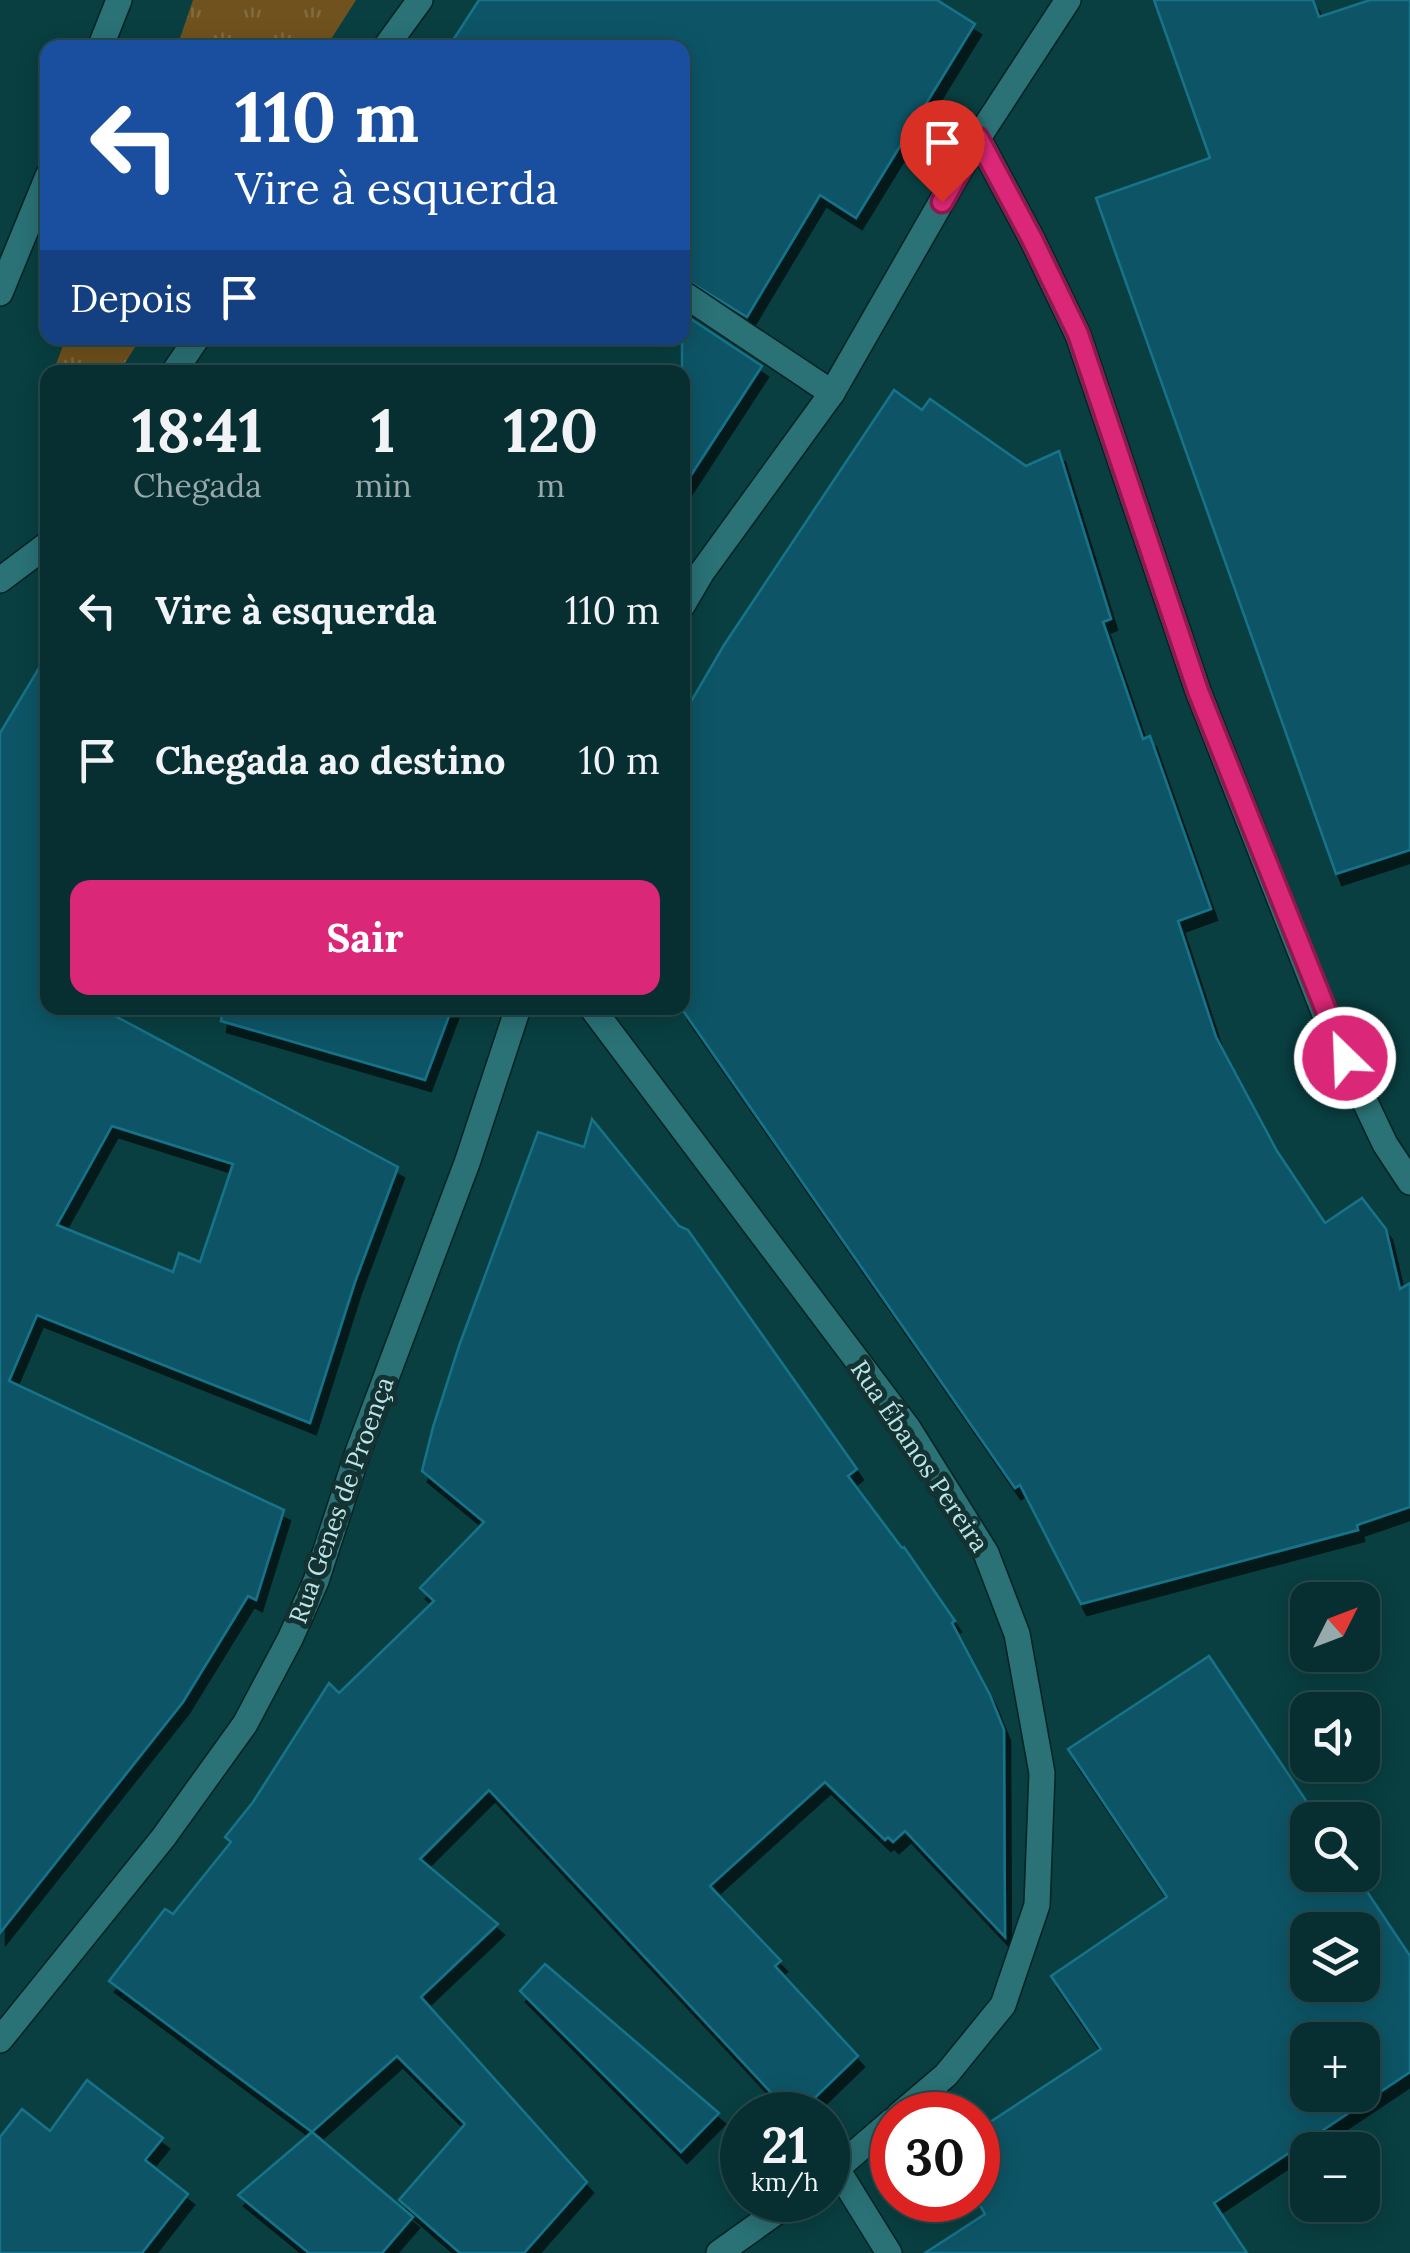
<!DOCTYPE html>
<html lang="pt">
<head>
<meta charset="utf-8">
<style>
  :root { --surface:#072f31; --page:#103739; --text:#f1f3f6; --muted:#98a9ab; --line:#284a4d; --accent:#db2777 }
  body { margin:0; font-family:Lora,serif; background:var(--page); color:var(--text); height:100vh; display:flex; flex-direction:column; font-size:38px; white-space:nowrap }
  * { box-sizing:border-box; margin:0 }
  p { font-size:32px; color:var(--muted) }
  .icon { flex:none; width:55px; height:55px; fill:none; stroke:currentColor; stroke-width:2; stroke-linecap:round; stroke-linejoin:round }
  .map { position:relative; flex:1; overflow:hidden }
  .details { position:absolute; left:40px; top:365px; width:650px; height:650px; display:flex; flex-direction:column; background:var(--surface); border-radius:20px; box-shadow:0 5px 25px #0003,0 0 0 2px var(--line) }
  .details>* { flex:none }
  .hud { position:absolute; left:40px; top:40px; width:650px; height:305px; border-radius:20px; box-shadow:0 5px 25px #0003,0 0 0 2px var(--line); background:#1a4fa0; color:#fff; overflow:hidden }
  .needle { width:65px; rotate:48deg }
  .fabs { position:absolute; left:1290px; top:1582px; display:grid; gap:20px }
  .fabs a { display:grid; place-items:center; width:90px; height:90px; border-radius:20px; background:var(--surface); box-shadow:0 5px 25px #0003,0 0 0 2px var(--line); font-size:50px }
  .speed { position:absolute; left:720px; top:2092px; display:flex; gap:20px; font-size:50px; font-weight:700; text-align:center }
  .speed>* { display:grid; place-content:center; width:130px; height:130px; border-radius:50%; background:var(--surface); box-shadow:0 5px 25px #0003,0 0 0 2px var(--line); line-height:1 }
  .speed small { font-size:25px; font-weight:400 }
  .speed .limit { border:15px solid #d22; background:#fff; color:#111 }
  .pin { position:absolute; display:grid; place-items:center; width:85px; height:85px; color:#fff; margin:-102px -42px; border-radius:50% 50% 50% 0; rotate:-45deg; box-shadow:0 0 10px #0007 }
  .pin .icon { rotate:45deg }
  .me { position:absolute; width:110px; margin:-55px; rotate:336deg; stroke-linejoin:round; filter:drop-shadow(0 0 8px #0008) }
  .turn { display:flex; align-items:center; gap:35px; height:210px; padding:0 30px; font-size:45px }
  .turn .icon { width:130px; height:130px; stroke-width:2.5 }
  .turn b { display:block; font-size:70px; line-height:85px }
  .then { display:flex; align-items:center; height:95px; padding:0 30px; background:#0003; gap:20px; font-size:38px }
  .eta { display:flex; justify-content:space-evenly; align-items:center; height:170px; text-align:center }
  .eta b { font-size:60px; font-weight:700; line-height:70px }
  .button { display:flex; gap:20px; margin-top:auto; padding:20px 30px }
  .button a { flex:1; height:115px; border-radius:20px; background:var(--accent); color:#fff; font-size:40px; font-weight:700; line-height:115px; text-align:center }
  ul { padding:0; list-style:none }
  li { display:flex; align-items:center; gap:30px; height:150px; padding:0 30px }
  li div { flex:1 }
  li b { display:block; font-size:38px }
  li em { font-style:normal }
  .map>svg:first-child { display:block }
</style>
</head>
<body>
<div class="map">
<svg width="1410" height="2253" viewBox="0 0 1410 2253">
  <defs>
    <pattern id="grass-tufts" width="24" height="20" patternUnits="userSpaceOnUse" patternTransform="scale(2.5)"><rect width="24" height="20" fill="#6f521d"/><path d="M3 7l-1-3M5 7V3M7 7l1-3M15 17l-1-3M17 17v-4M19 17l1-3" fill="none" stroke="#826b3e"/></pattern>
    <filter id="shadow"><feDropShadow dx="6" dy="11" stdDeviation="0" flood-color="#0009"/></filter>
  </defs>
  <rect width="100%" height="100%" fill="#093f41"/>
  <g fill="url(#grass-tufts)">
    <path d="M193,0H356L326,47H177Z"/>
    <path d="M66,338H141L119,372H53Z"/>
  </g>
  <g fill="#0f5566" stroke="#16738a" stroke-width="2.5" fill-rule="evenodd" filter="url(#shadow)">
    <path d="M479,0H937L975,24L856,218L820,195L747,317L682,277V48H448Z"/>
    <path d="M1154,0H1313L1319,17L1370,0H1410V850L1336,874L1096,198L1210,158Z"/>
    <path d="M682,313L762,366L682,489Z"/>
    <path d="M894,390L922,410L930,399L1026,466L1059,451L1111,619L1103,622L1143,739L1150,736L1211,909L1178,921L1216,1037L1277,1151L1325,1223L1362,1198L1386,1229L1400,1289L1410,1283V1507L1357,1525L1358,1530L1081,1604L1020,1485L1015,1488L682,1009V717L724,645Z"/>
    <path d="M48,653V1008H100L398,1167L355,1282L310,1423L37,1315L9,1381L284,1510L256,1600L248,1596L183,1702L0,1933V733ZM112,1126L233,1164L200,1262L179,1253L173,1272L57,1225Z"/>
    <path d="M223,1008H452L425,1080L221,1021Z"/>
    <path d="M592,1119L679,1226L688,1230L857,1469L848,1476L902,1548L904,1547L955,1621L952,1623L990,1695L1004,1730L1005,1937L905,1831L893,1842L888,1837L885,1840L825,1782L710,1886L781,1961L775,1966L858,2056L797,2115H792L489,1790L420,1859L498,1924L421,1997L587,2182L524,2253H460L399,2200L465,2124L397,2056L312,2132L109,1981L165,1909L173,1914L231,1842L225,1837L253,1802L329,1683L339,1693L434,1601L420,1588L484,1522L422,1471L433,1427L459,1346L538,1132L584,1147Z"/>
    <path d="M1209,1656L1319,1820H1308V1875H1356L1410,1956V2072L1214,2203L1247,2253H925L985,2214L978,2202V2130L1101,2049L1051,1976L1167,1897L1068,1749ZM1308,1930H1362V1985H1308ZM1308,2040H1362V2095H1308Z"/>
    <path d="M545,1964L719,2113L681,2152L520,1991Z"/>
    <path d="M87,2080L163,2138L145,2160L188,2194L142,2253H0V2137L22,2109L50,2131Z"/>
    <path d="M312,2132L413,2217L382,2253H309L238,2195Z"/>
  </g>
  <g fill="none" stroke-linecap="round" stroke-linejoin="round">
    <g stroke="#052324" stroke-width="28">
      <g id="minor">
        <path d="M100,48L119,0"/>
        <path d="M385,48L420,0"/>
        <path d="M978,138L1032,239L1078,335L1198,691L1331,1030L1385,1144L1410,1182"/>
        <path d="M0,293L48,176"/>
        <path d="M682,293L832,393"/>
        <path d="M174,372L197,338"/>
        <path d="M0,580L48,544"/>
        <path d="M682,606L702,572L832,393L978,138L1068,0"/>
        <path d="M592,1008L908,1428L986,1553L1017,1634L1042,1773L1037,1905L1003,2005L946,2075L899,2115"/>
        <path d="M0,2040L163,1838L245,1724L290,1639L316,1581L358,1452L467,1163L518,1008"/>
        <path d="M837,2169L889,2253"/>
        <path d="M828,2176L892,2121"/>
        <path d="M719,2253L793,2200"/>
      </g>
    </g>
    <use href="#minor" stroke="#2a7276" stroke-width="25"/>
  </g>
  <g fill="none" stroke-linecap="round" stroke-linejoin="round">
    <g stroke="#8e194d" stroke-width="25">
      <path id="route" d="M942,202L978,138L1032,239L1078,334L1198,691L1345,1058"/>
    </g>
    <use href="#route" stroke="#db2777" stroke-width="18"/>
  </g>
  <g text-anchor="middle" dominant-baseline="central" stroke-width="10" stroke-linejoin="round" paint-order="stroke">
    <g font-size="25" fill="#bbe5e7" stroke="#153233">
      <text transform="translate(920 1456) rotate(56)">Rua Ébanos Pereira</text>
      <text transform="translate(341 1500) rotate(-70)">Rua Genes de Proença</text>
    </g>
  </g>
</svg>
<div class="fabs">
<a><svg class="needle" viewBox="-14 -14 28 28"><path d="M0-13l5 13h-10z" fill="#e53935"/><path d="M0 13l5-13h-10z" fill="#98a9ab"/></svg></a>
<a><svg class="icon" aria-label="sound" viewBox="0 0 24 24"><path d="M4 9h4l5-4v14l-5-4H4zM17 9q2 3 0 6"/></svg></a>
<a><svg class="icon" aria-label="search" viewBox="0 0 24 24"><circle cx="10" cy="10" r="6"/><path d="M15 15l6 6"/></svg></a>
<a><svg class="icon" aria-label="layers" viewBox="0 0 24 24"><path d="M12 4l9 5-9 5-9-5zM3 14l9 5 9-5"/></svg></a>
<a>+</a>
<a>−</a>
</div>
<div class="speed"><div>21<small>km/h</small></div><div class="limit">30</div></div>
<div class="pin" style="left:942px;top:202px;background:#d93025"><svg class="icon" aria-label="arrive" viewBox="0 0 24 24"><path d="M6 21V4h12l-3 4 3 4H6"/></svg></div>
<svg class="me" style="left:1345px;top:1058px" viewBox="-20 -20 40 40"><circle r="17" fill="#db2777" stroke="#fff" stroke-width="3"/><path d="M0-11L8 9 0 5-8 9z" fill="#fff"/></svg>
<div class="hud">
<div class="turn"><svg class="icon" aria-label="left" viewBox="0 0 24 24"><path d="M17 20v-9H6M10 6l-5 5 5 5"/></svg><div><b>110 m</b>Vire à esquerda</div></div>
<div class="then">Depois<svg class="icon" aria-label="arrive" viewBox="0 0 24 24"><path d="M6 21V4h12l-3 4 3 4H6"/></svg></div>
</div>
<section class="details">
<div class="eta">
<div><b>18:41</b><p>Chegada</p></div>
<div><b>1</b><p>min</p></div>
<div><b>120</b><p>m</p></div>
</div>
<ul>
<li><svg class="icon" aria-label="left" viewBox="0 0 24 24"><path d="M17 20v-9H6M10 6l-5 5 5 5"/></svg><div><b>Vire à esquerda</b></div><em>110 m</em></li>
<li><svg class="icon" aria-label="arrive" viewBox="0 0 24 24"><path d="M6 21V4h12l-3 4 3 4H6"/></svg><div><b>Chegada ao destino</b></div><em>10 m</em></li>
</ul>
<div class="button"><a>Sair</a></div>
</section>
</div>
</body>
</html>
